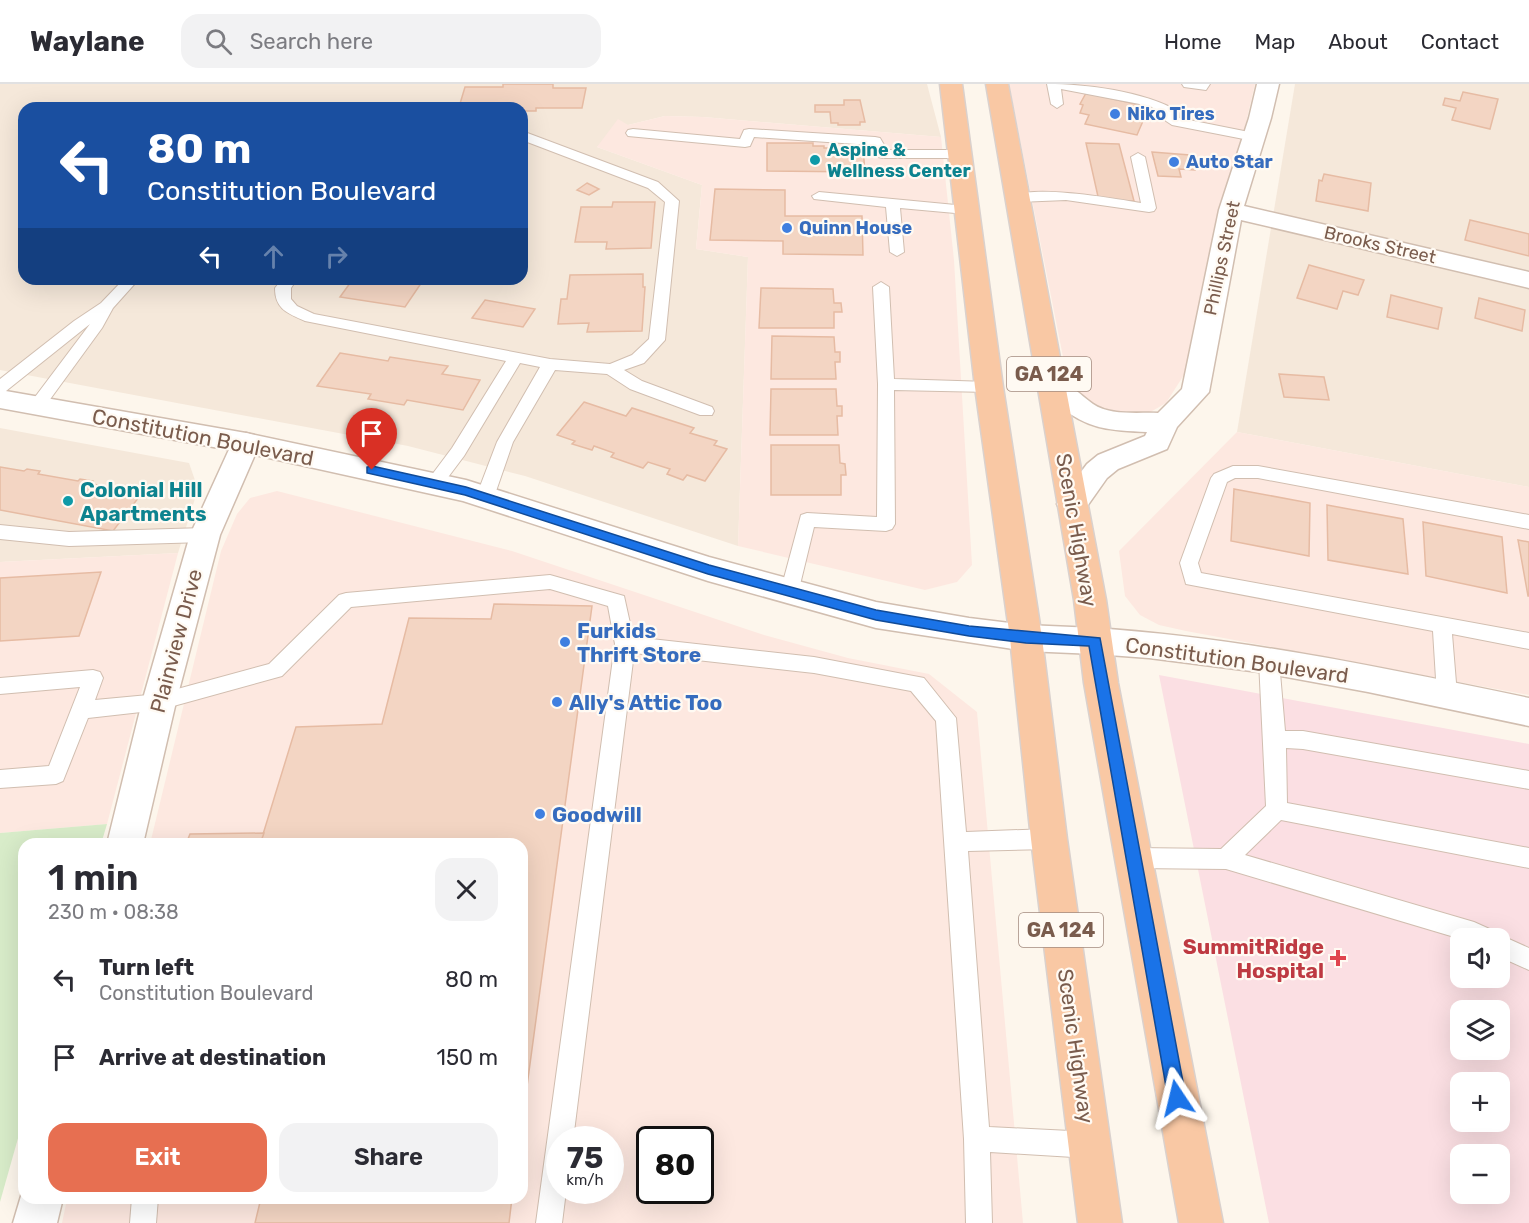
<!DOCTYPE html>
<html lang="en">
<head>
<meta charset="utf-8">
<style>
  :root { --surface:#fff; --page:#f2f2f3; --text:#2b2b33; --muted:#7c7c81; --line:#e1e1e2; --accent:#e76f51 }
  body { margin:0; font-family:Rubik,sans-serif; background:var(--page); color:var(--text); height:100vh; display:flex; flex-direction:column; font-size:22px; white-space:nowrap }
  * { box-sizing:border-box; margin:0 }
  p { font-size:20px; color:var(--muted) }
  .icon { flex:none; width:33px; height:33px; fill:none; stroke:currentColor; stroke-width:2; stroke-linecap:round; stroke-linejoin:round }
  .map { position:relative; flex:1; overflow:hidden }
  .sheet { position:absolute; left:18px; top:754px; width:510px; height:366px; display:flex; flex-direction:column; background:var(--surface); border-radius:18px; box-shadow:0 6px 24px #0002 }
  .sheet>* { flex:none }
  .guide { position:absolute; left:18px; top:18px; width:510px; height:183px; border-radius:18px; box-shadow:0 6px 24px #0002; background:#1a4fa0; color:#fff; overflow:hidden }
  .tools { position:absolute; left:1450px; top:844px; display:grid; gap:12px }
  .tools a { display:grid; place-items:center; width:60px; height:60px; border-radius:12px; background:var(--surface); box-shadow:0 6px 24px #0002; font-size:30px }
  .speed { position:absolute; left:546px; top:1042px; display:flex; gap:12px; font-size:30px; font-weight:700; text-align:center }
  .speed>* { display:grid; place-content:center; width:78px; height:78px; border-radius:50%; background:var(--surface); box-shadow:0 6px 24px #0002; line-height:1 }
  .speed small { font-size:15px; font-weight:400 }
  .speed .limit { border:3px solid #111; border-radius:9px; background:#fff; color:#111 }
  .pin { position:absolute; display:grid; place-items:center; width:51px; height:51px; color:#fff; margin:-62px -26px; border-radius:50% 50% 50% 0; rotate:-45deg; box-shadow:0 0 6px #0007 }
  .pin .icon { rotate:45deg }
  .me { position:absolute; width:66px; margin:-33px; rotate:350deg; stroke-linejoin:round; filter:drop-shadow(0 0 4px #0008) }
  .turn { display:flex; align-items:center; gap:21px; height:126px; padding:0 30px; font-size:27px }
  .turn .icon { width:78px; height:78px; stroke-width:2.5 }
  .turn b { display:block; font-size:42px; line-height:51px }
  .lanes { display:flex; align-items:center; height:57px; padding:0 30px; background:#0003; justify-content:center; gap:30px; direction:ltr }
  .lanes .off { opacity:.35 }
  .round { display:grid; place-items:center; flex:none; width:63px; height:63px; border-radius:18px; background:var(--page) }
  .summary { display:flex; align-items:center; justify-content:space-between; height:102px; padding:0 30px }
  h1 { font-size:36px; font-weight:600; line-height:45px }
  .button { display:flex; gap:12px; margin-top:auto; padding:12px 30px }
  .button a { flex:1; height:69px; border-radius:18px; background:var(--accent); color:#fff; font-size:24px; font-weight:600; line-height:69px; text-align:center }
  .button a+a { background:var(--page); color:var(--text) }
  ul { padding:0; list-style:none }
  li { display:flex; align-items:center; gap:18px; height:78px; padding:0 30px }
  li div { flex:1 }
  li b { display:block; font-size:22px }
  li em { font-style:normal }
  header { display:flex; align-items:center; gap:36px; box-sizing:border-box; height:84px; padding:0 30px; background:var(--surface); border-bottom:2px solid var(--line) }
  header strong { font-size:28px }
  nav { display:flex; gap:33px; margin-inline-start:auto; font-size:21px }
  .search { width:420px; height:54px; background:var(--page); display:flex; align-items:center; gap:15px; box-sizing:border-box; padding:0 21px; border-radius:18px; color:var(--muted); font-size:22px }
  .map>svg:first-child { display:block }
</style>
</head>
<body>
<header>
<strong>Waylane</strong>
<div class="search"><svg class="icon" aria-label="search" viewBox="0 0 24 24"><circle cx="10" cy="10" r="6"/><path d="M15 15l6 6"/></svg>Search here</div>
<nav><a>Home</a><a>Map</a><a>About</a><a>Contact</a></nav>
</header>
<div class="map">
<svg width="1529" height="1139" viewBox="0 0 1529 1139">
  <rect width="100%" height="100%" fill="#fdf6ec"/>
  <g fill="#f5e8da" fill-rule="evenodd">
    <path d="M0,0H927L941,53L703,33L665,32L628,41L597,63L702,101L696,165L748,173L738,462L525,392L408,362L0,286ZM24,24H522V195H24Z"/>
    <path d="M1295,0H1529V403L1237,348Z"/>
    <path d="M0,344L189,379L198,405L178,469L0,478Z"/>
  </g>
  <g fill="#fde8e0" fill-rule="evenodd">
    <path d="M1009,0H1255L1189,283L1166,319L1147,330L1122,332L1090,322L1076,312L1068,298Z"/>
    <path d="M665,32L703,33L941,53L954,176L972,481L957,498L925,506L738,462L748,173L696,165L702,101L597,63L618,35L628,41Z"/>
    <path d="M1237,348L1529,403V611L1186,547L1159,541L1140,531L1125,512L1119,467Z"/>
    <path d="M277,407L512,467L764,551L848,574L929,590L977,628L1023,1139H62L67,1115L522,1114V760H150L221,467L237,430L250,414ZM560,1056H610V1107H560ZM650,1056H700V1107H650Z"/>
    <path d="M178,469L107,740L0,749V478Z"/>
  </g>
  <path fill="#fbdfe3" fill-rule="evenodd" d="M1159,591L1529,660V1139H1269ZM1461,855H1500V894H1461ZM1461,927H1500V966H1461ZM1461,999H1500V1038H1461ZM1461,1071H1500V1110H1461Z"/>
  <path fill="#d8ecc9" d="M107,740L101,760H24V1033L0,1118V749Z"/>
  <g fill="#f3d5c3" stroke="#e6bba3" stroke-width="1.5">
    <path d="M503,0H553V4H586L582,24H536V27H522V24L459,23L465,3H503Z"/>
    <path d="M1463,8L1498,15L1490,45L1452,36L1456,24L1443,21L1445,14L1460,17Z"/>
    <path d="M1086,9L1149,23L1137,51L1085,40L1089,31L1080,29L1083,21L1080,20Z"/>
    <path d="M844,16H860L865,38H860V41H838V39H831L830,28H815V21H844Z"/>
    <path d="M767,59H813V62H824V64H863L865,88L767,87Z"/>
    <path d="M1086,59L1119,60L1134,117H1099Z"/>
    <path d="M1152,68L1190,71L1195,86L1179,85L1181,93L1158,92Z"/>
    <path d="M1324,90L1371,99L1368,127L1316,117L1319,96L1322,97Z"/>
    <path d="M587,99L599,105L589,111L577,106Z"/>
    <path d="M715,105L785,106V132H862L863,171L783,170V157L710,156Z"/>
    <path d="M613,118H655L651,164L606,165L607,158H575L581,123H612Z"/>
    <path d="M1470,136L1529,150V172L1465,156Z"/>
    <path d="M1309,181L1364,196L1358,211L1343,207L1337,225L1297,214Z"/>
    <path d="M643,190V203H645L642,247L587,248L589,239L558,240L561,215H567L570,191Z"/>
    <path d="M353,195H424L405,223L340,213Z"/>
    <path d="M761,204L833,205L834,219H841L842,228H834V244H759Z"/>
    <path d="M1391,211L1442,224L1438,245L1387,233Z"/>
    <path d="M1479,214L1525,226L1522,247L1475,234Z"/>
    <path d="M485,216L535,225L523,243L472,234Z"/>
    <path d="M772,252L834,253L835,268H840V278H835L836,295H771Z"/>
    <path d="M340,269L388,277L390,273L448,282L442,290L480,296L463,326L407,316L404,321L368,315L371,310L317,302Z"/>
    <path d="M1279,290L1324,293L1329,316L1284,313Z"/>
    <path d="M771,305H836L837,322H842V332H837L838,351H770Z"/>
    <path d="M584,318L626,332L632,324L694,344L690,349L717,357L714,361L727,365L705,397L687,391L683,396L667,390L670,385L648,378L643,384L611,373L614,369L594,362L592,366L572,360L575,357L557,351Z"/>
    <path d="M771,361H839L840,379L845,380L846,391H841V411H771Z"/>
    <path d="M0,383L24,387L27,385L40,387L38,390L78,397L80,395L93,397L92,400L124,405L126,403L139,405L137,408L142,409L113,447L0,426Z"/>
    <path d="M1234,405L1310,419L1309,472L1231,457Z"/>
    <path d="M1327,421L1403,435L1408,490L1328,476Z"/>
    <path d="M1423,438L1502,453L1507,509L1426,492Z"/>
    <path d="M1518,456L1529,458V512H1528Z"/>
    <path d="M101,488L79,552L0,557V494Z"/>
    <path d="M494,520L592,522L522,1039V760H260L296,643L382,640L409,534L491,535Z"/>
    <path d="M264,749L260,760H186L190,750Z"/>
    <path d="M261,1114H512L509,1139H255Z"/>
  </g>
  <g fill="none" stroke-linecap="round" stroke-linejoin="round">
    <g stroke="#d1beb0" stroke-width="2">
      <g id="service">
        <path d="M1047,0C1087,0 1142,7 1178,27L1179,34L1254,49L1261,53L1254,57L1172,41L1166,37V32L1150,22L1061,5L1063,20L1057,24L1051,20Z"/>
        <path d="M1182,0H1210L1206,6L1184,3Z"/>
        <path d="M633,45L740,55L744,46L749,45L875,53L880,54L887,66H959L966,70L959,74H883L878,73L871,61L754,53L750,62L745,63L628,52L626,49L628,46Z"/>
        <path d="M522,47L658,98L679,117L665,256L644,279L624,286L642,297L712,323L714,327L712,331H700L630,305L607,290L555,286L513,358L494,413L491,417L485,419L479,417L476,413L497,358L540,283L520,279L464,372L440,404L434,406L428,404L425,400L452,364L506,277L305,237C287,229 275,225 275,204L282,195H297L291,204V215L297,222L314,230L550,275L610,280L632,271L649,255L665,118L648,104L522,56Z"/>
        <path d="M1138,69L1145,73L1156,124L1154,127L1149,128L1066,116L1018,118L1011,114C1026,99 1118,115 1141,119L1131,73Z"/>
        <path d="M819,108L966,122L973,126L966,130L900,124L904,168L897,172L890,168L886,123L814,115L812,112Z"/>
        <path d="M124,195H139L113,224L102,244L43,325H31L29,321L90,240L6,307L0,308V295L74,237L101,219Z"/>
        <path d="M881,198L889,203L894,295L989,298L995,299L997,303L995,307L989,308L894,306L895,440L892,445L886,447L814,443L798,509L796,514L789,516L782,514L780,509L801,431L807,429L877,433L878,300L873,203Z"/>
        <path d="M1233,382H1258L1529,431V445L1258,394H1235L1227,398L1198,479L1201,489L1529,549V565L1452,550L1457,611L1454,617L1447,619L1440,617L1437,611L1433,547L1186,500L1180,479L1211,394L1214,390Z"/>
        <path d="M0,441L69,448L205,444L211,446L214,451L211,456L205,458L69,462L0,455Z"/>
        <path d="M550,491L624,512L633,553L814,573L924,594L956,634L966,748L1049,745L1057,748L1060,755L1057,762L1049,765L968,767L989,1043L1090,1048L1099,1052L1103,1061L1099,1070L1090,1074L990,1068L992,1139H966L964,1055L936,637L911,607L814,589L634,569L573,1056H560V1107H566L562,1139H536L615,560L608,522L550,505L351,523L282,592L159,626L88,634L63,697L56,700L0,704V686L49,682L80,603L0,610V594L93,586L100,588L103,594L95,616L159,610L269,580L339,511L346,509Z"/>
        <path d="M1269,569L1276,571L1279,577L1285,647H1303L1529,687V705L1303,665L1286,664L1287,719L1529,764V784L1281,736L1245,771L1474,838L1494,847L1496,853L1500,851L1529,864V886L1500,873V855H1461L1226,785L1135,784L1127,781L1124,774L1127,767L1135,764L1221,765L1266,722L1259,577L1262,571Z"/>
        <path d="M132,1114H158L156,1139H130Z"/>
      </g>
    </g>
    <g stroke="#d1beb0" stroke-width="3">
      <g id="minor">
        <path d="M1257,0H1279L1271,34L1244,122L1529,188V204L1241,136L1209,308L1177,343L1167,365L1118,385L1107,394L1083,428L1072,431L1061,428L1057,420L1087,380L1098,371L1145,352L1147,348C1109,346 1089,346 1058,321C1050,315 1042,310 1037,302L1041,296C1063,290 1077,309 1093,320C1110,332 1139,328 1158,329L1182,305L1219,126L1249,34Z"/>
        <path d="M246,349L256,352L260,359L220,451L176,618L143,760H107L142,618L190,451L232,359L236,352Z"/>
        <path d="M1095,544C1242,554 1385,584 1529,614V642L1368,608L1259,588L1149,574L1095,570L1083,566L1079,557L1083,548Z"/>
        <path d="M24,1102V1114H63L57,1139H13Z"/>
      </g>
    </g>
    <g stroke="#d1beb0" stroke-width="3">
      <path id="tertiary" d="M0,306L246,349L466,396L709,473L876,518L969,534L1026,541L1095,544L1107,548L1111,557L1107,566L1095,570L1026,567L876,544L708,497L463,417L246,369L0,324Z"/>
    </g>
    <g stroke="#dad1cd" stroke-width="3">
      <g id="trunk">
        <path d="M940,0H962L1003,303L1042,554L1067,755L1122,1139H1078L1031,755L1010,554L975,303Z"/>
        <path d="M986,0H1008L1106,516L1118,599L1223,1139H1179L1084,599L1074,516Z"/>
      </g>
    </g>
    <use href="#service" fill="#fff" fill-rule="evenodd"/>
    <use href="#minor" fill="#fff" fill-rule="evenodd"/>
    <use href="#tertiary" fill="#fff" fill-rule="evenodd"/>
    <use href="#trunk" fill="#f9c8a4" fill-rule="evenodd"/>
  </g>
  <path fill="#1a73e8" stroke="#114b97" stroke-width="1.5" d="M372,382L466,403L709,481L876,526L969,542L1100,554L1186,1014L1183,1020L1177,1022L1171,1020L1168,1014L1089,562L1026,559L969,552L876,536L708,490L465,411L367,389V383Z"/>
  <g fill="#3f7fe0" stroke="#fffaf3" stroke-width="2">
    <circle cx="1115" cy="30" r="6"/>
    <circle cx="1174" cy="78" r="6"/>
    <circle cx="787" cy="144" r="6"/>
    <circle cx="565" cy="558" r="6"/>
    <circle cx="557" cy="618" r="6"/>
    <circle cx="540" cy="730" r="6"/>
  </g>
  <g fill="#0f9aa8" stroke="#fffaf3" stroke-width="2">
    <circle cx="815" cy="76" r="6"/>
    <circle cx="68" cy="417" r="6"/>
  </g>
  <path fill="#e0444e" stroke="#fffaf3" stroke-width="2" d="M1335 865h6v6h6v6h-6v6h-6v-6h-6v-6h6z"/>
  <g text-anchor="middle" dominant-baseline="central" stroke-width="4.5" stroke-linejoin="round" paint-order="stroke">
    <g font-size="18" font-weight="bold" fill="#366cbe" stroke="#fffaf3" text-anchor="start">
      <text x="1127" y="30">Niko Tires</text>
      <text x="1186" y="78">Auto Star</text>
      <text x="799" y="144">Quinn House</text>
    </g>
    <g font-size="18" font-weight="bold" fill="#0d838f" stroke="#fffaf3" text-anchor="start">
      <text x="827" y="66">Aspine &amp;<tspan x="827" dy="21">Wellness Center</tspan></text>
    </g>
    <g font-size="18" fill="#7a5c4d" stroke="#fffaf3">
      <text transform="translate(1380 161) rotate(13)">Brooks Street</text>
      <text transform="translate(1222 174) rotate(-78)">Phillips Street</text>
    </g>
    <g fill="#fffaf3" stroke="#a28b7f" stroke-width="1.5">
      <rect x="1007" y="273" width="84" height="34" rx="4.5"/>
      <rect x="1019" y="829" width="84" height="34" rx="4.5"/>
    </g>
    <g font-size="20" font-weight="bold" fill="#7a5c4d">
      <text x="1049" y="290">GA 124</text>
      <text x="1061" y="846">GA 124</text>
    </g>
    <g font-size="21" fill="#7a5c4d" stroke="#fffaf3">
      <text transform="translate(203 353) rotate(11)">Constitution Boulevard</text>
      <text transform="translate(1077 446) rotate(80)">Scenic Highway</text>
      <text transform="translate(176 557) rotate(-75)">Plainview Drive</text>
      <text transform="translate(1237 576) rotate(8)">Constitution Boulevard</text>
      <text transform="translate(1076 962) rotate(82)">Scenic Highway</text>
    </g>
    <g font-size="21" font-weight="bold" fill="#0d838f" stroke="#fffaf3" text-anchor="start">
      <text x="80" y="405">Colonial Hill<tspan x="80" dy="24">Apartments</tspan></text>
    </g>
    <g font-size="21" font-weight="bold" fill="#366cbe" stroke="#fffaf3" text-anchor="start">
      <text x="577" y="546">Furkids<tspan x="577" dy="24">Thrift Store</tspan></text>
      <text x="569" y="618">Ally's Attic Too</text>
      <text x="552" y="730">Goodwill</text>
    </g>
    <g font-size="21" font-weight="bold" fill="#be3a42" stroke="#fffaf3" text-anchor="end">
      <text x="1324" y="862">SummitRidge<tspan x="1324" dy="24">Hospital</tspan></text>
    </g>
  </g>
</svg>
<div class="tools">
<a><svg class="icon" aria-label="sound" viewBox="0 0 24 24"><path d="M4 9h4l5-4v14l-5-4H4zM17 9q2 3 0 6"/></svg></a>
<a><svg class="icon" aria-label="layers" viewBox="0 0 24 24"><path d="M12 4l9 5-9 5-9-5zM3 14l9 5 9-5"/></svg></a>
<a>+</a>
<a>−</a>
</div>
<div class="speed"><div>75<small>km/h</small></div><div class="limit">80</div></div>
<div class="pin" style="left:372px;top:386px;background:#d93025"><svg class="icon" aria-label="arrive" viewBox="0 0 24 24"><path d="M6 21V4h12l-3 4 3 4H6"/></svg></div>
<svg class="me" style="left:1177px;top:1014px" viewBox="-20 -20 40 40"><path d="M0-17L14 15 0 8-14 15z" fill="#1a73e8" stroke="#fff" stroke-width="4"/></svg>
<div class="guide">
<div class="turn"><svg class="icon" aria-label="left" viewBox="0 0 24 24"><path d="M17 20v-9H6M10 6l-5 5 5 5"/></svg><div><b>80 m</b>Constitution Boulevard</div></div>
<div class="lanes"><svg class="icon" aria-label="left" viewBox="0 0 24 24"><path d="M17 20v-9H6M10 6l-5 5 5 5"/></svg><svg class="icon off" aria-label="ahead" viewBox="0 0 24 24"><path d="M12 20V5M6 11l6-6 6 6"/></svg><svg class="icon off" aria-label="right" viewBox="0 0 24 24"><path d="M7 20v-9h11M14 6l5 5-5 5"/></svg></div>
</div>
<section class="sheet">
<div class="summary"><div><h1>1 min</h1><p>230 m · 08:38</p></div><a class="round"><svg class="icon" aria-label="close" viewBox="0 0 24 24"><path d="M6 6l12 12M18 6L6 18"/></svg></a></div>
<ul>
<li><svg class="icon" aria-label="left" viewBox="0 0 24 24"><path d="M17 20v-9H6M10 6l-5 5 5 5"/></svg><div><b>Turn left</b><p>Constitution Boulevard</p></div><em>80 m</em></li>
<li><svg class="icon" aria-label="arrive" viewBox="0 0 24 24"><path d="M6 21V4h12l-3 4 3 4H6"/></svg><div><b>Arrive at destination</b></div><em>150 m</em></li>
</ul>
<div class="button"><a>Exit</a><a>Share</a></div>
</section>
</div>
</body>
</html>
